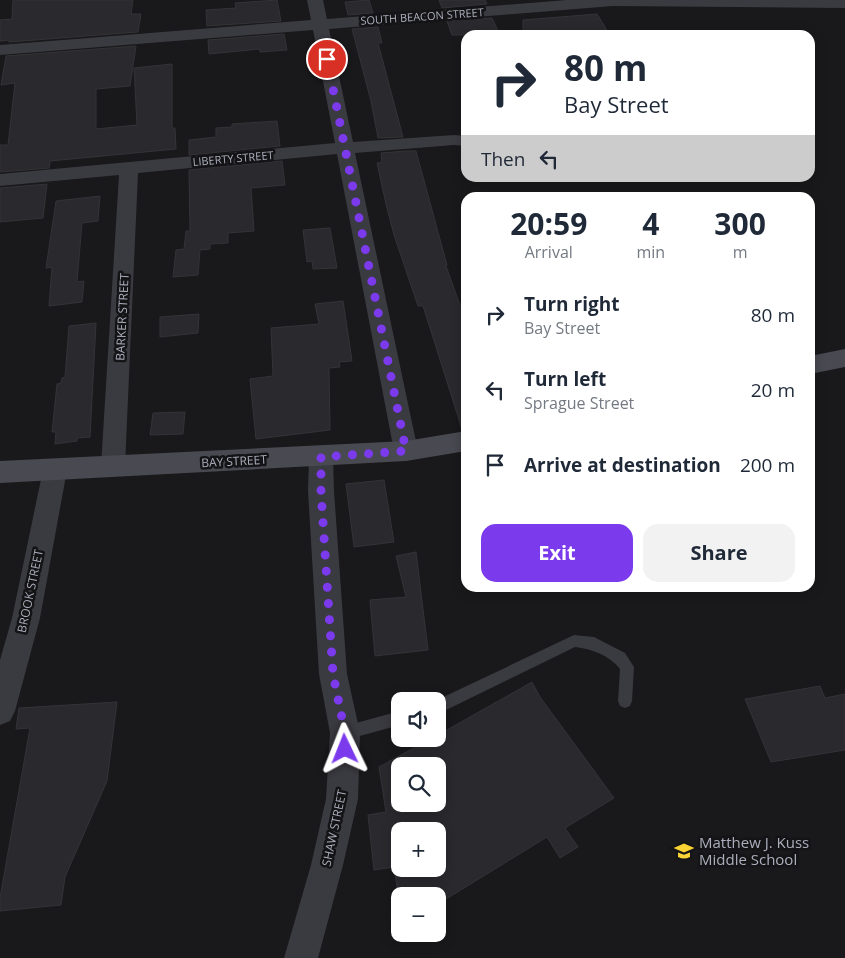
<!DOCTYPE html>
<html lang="en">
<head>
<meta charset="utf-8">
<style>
  :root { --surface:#fff; --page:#f2f2f3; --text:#1f2937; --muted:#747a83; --accent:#7c3aed }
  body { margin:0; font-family:"Open Sans",sans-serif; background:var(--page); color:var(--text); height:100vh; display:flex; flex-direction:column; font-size:19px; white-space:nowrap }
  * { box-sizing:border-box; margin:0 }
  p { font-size:16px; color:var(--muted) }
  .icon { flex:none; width:28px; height:28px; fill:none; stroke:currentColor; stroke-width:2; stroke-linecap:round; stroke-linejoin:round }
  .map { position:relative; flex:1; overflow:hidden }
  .panel { position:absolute; left:461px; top:192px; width:354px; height:400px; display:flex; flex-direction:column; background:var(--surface); border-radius:15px; box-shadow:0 2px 12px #0003 }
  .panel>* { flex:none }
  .guide { position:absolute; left:461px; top:30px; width:354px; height:152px; border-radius:15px; box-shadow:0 2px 12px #0003; background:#fff; color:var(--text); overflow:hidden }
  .buttons { position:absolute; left:391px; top:692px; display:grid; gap:10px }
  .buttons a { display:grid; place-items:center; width:55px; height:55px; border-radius:10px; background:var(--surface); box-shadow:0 2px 12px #0003; font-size:25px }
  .pin { position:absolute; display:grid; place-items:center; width:42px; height:42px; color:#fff; margin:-21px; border:2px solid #fff; border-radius:50%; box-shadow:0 1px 5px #0007 }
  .me { position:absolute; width:55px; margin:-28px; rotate:358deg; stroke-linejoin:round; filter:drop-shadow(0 0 4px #0008) }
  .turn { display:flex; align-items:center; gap:18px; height:105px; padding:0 20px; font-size:22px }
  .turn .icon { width:65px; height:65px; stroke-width:2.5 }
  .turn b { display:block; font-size:35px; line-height:42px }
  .then { display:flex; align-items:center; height:48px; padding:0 20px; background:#0003; gap:10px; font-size:19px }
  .eta { display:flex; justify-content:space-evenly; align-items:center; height:85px; text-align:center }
  .eta b { font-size:30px; font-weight:700; line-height:35px }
  .primary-button { display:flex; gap:10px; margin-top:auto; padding:10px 20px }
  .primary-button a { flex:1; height:58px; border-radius:15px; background:var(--accent); color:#fff; font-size:20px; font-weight:700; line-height:58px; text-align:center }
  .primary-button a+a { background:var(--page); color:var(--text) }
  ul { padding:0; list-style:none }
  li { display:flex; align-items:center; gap:15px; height:75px; padding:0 20px }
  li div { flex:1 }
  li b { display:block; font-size:19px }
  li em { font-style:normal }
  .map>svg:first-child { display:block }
</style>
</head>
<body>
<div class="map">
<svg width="845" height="958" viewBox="0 0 845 958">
  <rect width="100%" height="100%" fill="#19191b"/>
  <g fill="#2a292d" stroke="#343338" fill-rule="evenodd">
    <path d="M13,0H133L131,14H141L138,32L9,42V40L0,41V20L12,19Z"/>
    <path d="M277,0L281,21L207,26L206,10L236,8L235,3Z"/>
    <path d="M369,0L373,13L348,15L345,2Z"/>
    <path d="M439,0H485L487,4L442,8Z"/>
    <path d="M597,14L610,35H523V20Z"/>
    <path d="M492,18L500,35H452L447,21Z"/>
    <path d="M378,27L382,43H378L403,137L378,138L371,101L352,29Z"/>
    <path d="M284,34L287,50L260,52V49L209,54L208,40Z"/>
    <path d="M136,46L130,86L96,89V129L137,125L134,68L172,64V128H175L176,149L50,161L49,168L0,172V145H8L15,83L1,85L6,56Z"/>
    <path d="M277,121L280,146L189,155V140L216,137V128L232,127V124Z"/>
    <path d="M406,151H416L447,265L446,266L462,311H466V429H462L423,306H418L394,235L386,204L377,163L382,162L381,153Z"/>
    <path d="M282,161L285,185L251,188L254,231L228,233V243L210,244V249L200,250L198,275L173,277L176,250L184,249L186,231H190L189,170Z"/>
    <path d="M47,184L43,218L0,222V188Z"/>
    <path d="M100,196L98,221L82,223L77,282L84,281L82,302L49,306L52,267L46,268L56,201Z"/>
    <path d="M330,228L337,268L313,269L312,261L307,262L303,230Z"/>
    <path d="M343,301L352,361L339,362L340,367L329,368L330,430L256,439L250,379L273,376L271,328L319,324L315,304Z"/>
    <path d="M199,314L198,333L160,337V317Z"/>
    <path d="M96,323L90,437L77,438V441L55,444L56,432H52L57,384L61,383L62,378L65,377L69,326Z"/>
    <path d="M185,412L183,434L150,435L153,413Z"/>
    <path d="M384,480L394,542L354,547L346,484Z"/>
    <path d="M416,552L428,650L375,656L370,600L406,597L396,556Z"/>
    <path d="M532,682L540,697L614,798L565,828L578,847L560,858L547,837L438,904V896H400V907L394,867L374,870L368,815L386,812L379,767L430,739H438V735ZM400,766H438V804H400ZM400,831H438V869H400Z"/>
    <path d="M820,686L825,698L845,694V750L771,762L745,699Z"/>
    <path d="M117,702L107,781L65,877L61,905L0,911V898L30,728L16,729L19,708Z"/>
  </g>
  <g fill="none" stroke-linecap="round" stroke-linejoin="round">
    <g fill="#3a3a41" fill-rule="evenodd">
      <path d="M574,635L594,637L625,653L634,667L632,701L630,706L625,708L620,706L618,701L620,669C609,655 592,649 575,647L438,714V701H435Z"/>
      <path d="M400,711V725L345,740L340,738L337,733L340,728L345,726Z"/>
    </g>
    <g fill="#3a3a41" fill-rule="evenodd">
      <path d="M307,0H323L327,19L567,0H845V8L613,6L329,29L353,142L454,135L466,136V146L454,145L355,153L418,451L415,458L406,460L397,458L394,451L337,154L138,173L125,466L122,473L113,476L104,473L101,466L119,175L0,186V174L335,143L313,30L0,55V45L311,20Z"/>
      <path d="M321,447L330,450L333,457L334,491L347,674L360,733L358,799L343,865L318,958H284L311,865L326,799L330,733L319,674L308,491L309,457L312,450Z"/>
      <path d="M55,460L64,463L67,470L40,618L15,711L10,721L0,725V660L12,618L43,470L46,463Z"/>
    </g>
    <g fill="#484951" fill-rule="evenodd">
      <path d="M845,349V367L810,374V356Z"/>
      <path d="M466,431V451L406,461L0,483V461L406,441Z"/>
    </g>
  </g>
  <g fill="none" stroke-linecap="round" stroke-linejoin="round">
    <path stroke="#7c3aed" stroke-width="9" stroke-dasharray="0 16.2" d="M327,59L406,451L321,457V491L333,674L345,733V749"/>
  </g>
  <defs>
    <g id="school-bare" transform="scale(1.5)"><path d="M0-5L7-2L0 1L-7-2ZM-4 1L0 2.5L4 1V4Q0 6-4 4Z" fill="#f9d233" stroke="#141417" stroke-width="2.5" paint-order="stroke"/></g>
  </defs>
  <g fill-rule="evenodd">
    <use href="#school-bare" x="684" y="851"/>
  </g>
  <g text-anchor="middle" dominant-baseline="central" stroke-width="5" stroke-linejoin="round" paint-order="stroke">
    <g font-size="11" fill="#abaebb" stroke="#141417">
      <text transform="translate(422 16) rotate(-4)">SOUTH BEACON STREET</text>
      <text transform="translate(233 158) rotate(-5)">LIBERTY STREET</text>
    </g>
    <g font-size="12" fill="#abaebb" stroke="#141417">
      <text transform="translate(122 317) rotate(-87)">BARKER STREET</text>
      <text transform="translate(234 461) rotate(-3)">BAY STREET</text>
      <text transform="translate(30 591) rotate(-78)">BROOK STREET</text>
      <text transform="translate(334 828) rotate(-78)">SHAW STREET</text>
    </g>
    <g font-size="15" fill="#abaebb" stroke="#141417" text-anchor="start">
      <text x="699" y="842">Matthew J. Kuss<tspan x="699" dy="17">Middle School</tspan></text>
    </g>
  </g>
</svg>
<div class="buttons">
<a><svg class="icon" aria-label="sound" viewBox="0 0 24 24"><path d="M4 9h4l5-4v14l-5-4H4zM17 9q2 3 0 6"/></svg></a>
<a><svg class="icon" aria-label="search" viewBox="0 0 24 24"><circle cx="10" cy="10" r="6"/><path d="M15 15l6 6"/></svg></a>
<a>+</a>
<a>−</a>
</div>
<div class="pin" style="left:327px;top:59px;background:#d93025"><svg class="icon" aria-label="arrive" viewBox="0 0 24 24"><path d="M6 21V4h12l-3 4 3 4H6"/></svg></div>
<svg class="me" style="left:345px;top:749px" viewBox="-20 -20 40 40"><path d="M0-17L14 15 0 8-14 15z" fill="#7c3aed" stroke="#fff" stroke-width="4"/></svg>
<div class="guide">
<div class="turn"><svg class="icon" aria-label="right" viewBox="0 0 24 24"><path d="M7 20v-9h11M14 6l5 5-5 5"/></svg><div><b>80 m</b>Bay Street</div></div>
<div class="then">Then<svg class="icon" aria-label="left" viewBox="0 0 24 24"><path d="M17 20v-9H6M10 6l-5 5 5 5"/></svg></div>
</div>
<section class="panel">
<div class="eta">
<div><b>20:59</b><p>Arrival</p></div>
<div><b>4</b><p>min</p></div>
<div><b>300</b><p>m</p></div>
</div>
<ul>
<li><svg class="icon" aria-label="right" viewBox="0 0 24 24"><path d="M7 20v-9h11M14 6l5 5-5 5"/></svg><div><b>Turn right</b><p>Bay Street</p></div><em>80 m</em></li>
<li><svg class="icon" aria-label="left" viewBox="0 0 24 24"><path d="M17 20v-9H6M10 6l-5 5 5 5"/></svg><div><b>Turn left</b><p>Sprague Street</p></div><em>20 m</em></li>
<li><svg class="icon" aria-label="arrive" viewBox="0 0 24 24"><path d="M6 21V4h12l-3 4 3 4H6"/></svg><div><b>Arrive at destination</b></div><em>200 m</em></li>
</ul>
<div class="primary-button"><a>Exit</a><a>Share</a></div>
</section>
</div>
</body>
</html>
